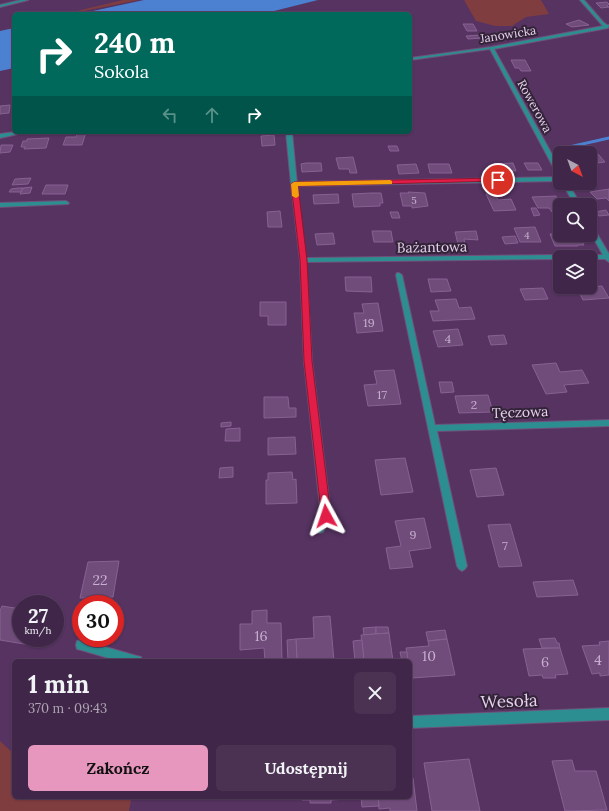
<!DOCTYPE html>
<html lang="pl">
<head>
<meta charset="utf-8">
<style>
  :root { --surface:#402649; --page:#4b3253; --text:#f1f3f6; --muted:#aea5b4; --line:#594361; --accent:#e797bd }
  body { margin:0; font-family:Lora,serif; background:var(--page); color:var(--text); height:100vh; display:flex; flex-direction:column; font-size:15px; white-space:nowrap }
  * { box-sizing:border-box; margin:0 }
  p { font-size:13px; color:var(--muted) }
  .icon { flex:none; width:22px; height:22px; fill:none; stroke:currentColor; stroke-width:2; stroke-linecap:round; stroke-linejoin:round }
  .map { position:relative; flex:1; overflow:hidden }
  .details { position:absolute; left:12px; top:659px; width:400px; height:140px; display:flex; flex-direction:column; background:var(--surface); border-radius:6px; box-shadow:0 1px 3px #0004,0 0 0 1px var(--line) }
  .details>* { flex:none }
  .hud { position:absolute; left:12px; top:12px; width:400px; height:122px; border-radius:6px; box-shadow:0 1px 3px #0004,0 0 0 1px var(--line); background:#00695c; color:#fff; overflow:hidden }
  .needle { width:26px; rotate:139deg }
  .tools { position:absolute; left:553px; top:146px; display:grid; gap:8px }
  .tools a { display:grid; place-items:center; width:44px; height:44px; border-radius:6px; background:var(--surface); box-shadow:0 1px 3px #0004,0 0 0 1px var(--line); font-size:20px }
  .speed { position:absolute; left:12px; top:595px; display:flex; gap:8px; font-size:20px; font-weight:700; text-align:center }
  .speed>* { display:grid; place-content:center; width:52px; height:52px; border-radius:50%; background:var(--surface); box-shadow:0 1px 3px #0004,0 0 0 1px var(--line); line-height:1 }
  .speed small { font-size:10px; font-weight:400 }
  .speed .limit { border:6px solid #d22; background:#fff; color:#111 }
  .pin { position:absolute; display:grid; place-items:center; width:34px; height:34px; color:#fff; margin:-17px; border:2px solid #fff; border-radius:50%; box-shadow:0 1px 4px #0007 }
  .me { position:absolute; width:44px; margin:-22px; rotate:355deg; stroke-linejoin:round; filter:drop-shadow(0 0 3px #0008) }
  .turn { display:flex; align-items:center; gap:14px; height:84px; padding:0 16px; font-size:18px }
  .turn .icon { width:52px; height:52px; stroke-width:2.5 }
  .turn b { display:block; font-size:28px; line-height:34px }
  .lanes { display:flex; align-items:center; height:38px; padding:0 16px; background:#0003; justify-content:center; gap:20px; direction:ltr }
  .lanes .off { opacity:.35 }
  .round { display:grid; place-items:center; flex:none; width:42px; height:42px; border-radius:6px; background:var(--page) }
  .summary { display:flex; align-items:center; justify-content:space-between; height:68px; padding:0 16px }
  h1 { font-size:24px; font-weight:800; line-height:30px }
  .cta { display:flex; gap:8px; margin-top:auto; padding:8px 16px }
  .cta a { flex:1; height:46px; border-radius:6px; background:var(--accent); color:#111; font-size:16px; font-weight:800; line-height:46px; text-align:center }
  .cta a+a { background:var(--page); color:var(--text) }
  .map>svg:first-child { display:block }
</style>
</head>
<body>
<div class="map">
<svg width="609" height="811" viewBox="0 0 609 811">
  <rect width="100%" height="100%" fill="#563361"/>
  <g fill="#7f3d40">
    <path d="M123,0H139L79,12L77,11Z"/>
    <path d="M464,0H541L549,14L526,17L512,26H495L476,21Z"/>
    <path d="M0,741L14,754V797H119L131,800L129,811H0Z"/>
  </g>
  <g fill="#4b81d0">
    <path d="M144,0H318L262,14H79Z"/>
    <path d="M14,28V68L0,71V31Z"/>
  </g>
  <g fill="none" stroke-linecap="round" stroke-linejoin="round">
    <path stroke="#4b81d0" stroke-width="3" d="M556,150L609,138"/>
  </g>
  <g fill="#704c7b" stroke="#876192">
    <path d="M607,2L609,4L607,6L609,7L601,8L596,3Z"/>
    <path d="M579,20L589,25L572,27L566,24Z"/>
    <path d="M463,24H473L477,31H467Z"/>
    <path d="M480,35L482,38L468,39L466,36Z"/>
    <path d="M511,60H525L531,71H521L519,68H515Z"/>
    <path d="M10,105L9,113L0,114V106Z"/>
    <path d="M78,132H86L82,145H63L66,137H76Z"/>
    <path d="M274,135L275,145L262,146L261,136Z"/>
    <path d="M49,138L46,148L24,149L25,147H21L23,141H27V139Z"/>
    <path d="M1,145H13L10,152L0,153Z"/>
    <path d="M388,146H397L399,151H390Z"/>
    <path d="M592,151L596,155L598,154L605,162L590,164V153L578,152Z"/>
    <path d="M353,157L357,173H350L349,169H339L336,158Z"/>
    <path d="M306,163H321L322,171L302,172L301,164Z"/>
    <path d="M513,163L516,171L497,170L494,164Z"/>
    <path d="M524,163H538L542,170H528Z"/>
    <path d="M416,164L419,173L399,174L397,165Z"/>
    <path d="M428,164H449L452,173H430Z"/>
    <path d="M31,178L28,184L12,185L15,179Z"/>
    <path d="M46,185H68L65,194H42Z"/>
    <path d="M32,187L30,193L20,194L23,188Z"/>
    <path d="M18,188H23L21,192H9L11,189Z"/>
    <path d="M609,189V201L606,198L597,199L590,192Z"/>
    <path d="M408,192L425,193L428,206L412,208V206H403L400,193H409Z"/>
    <path d="M371,193H381L383,203H380V206L354,207L352,194Z"/>
    <path d="M338,194L339,203L314,204L313,195Z"/>
    <path d="M486,194H495L498,200L511,199L516,210L494,211Z"/>
    <path d="M556,196L561,205H566H560V212H552L549,208H538L532,197Z"/>
    <path d="M531,208H536L540,215L534,216Z"/>
    <path d="M606,210L609,215L599,216L595,212Z"/>
    <path d="M280,211L282,227H268L267,212Z"/>
    <path d="M390,212H398L400,218H392Z"/>
    <path d="M535,227L541,242H520L514,228Z"/>
    <path d="M372,231H391L393,242H374Z"/>
    <path d="M476,231L478,240L464,239L465,244H458L455,232Z"/>
    <path d="M556,232H560V235H579L584,245H578V246H555L550,234H557Z"/>
    <path d="M333,233L335,244L317,245L315,234Z"/>
    <path d="M515,236L518,243L505,244L502,237Z"/>
    <path d="M345,277H371L372,292L346,291Z"/>
    <path d="M428,279H447L451,291L431,292Z"/>
    <path d="M602,286L609,298L583,300L577,288Z"/>
    <path d="M543,288L548,299L525,300L520,289Z"/>
    <path d="M456,299L459,308L471,307L475,319L433,321L430,311H439L435,300Z"/>
    <path d="M260,302H286V325H268V316H260Z"/>
    <path d="M378,303L383,331L357,333L354,313H364L362,304Z"/>
    <path d="M458,329L463,345L438,347L433,331Z"/>
    <path d="M504,335L507,344L491,345L488,336Z"/>
    <path d="M556,363L560,372L582,370L589,383L564,385L567,392L546,394L532,365Z"/>
    <path d="M394,370L401,404L368,406L364,385L377,384L374,371Z"/>
    <path d="M439,382H452L454,392L441,393Z"/>
    <path d="M488,395L493,412L459,413L455,396Z"/>
    <path d="M264,397H288L289,408H296V417L264,418Z"/>
    <path d="M231,422V426L221,427V423Z"/>
    <path d="M240,428V441H225L226,429Z"/>
    <path d="M295,437L296,454L268,455V438Z"/>
    <path d="M405,458L413,492L381,495L375,460Z"/>
    <path d="M233,467V477L219,478L220,468Z"/>
    <path d="M496,468L504,495L477,497L470,470Z"/>
    <path d="M292,472L293,480L296,479L297,503L266,504V480H268V473Z"/>
    <path d="M424,518L431,548L409,551L413,567L390,569L386,548L401,546L395,521Z"/>
    <path d="M510,524L522,566L499,567L488,525Z"/>
    <path d="M119,561L113,597L80,598L88,562Z"/>
    <path d="M573,580L578,595L537,597L533,582Z"/>
    <path d="M2,606L21,609V616L18,624H21V638H32L30,645L0,640V611Z"/>
    <path d="M267,610V623H281L282,660L265,661L264,648L240,650V624H252V611Z"/>
    <path d="M330,616L334,661H297L296,639L314,638L313,617Z"/>
    <path d="M376,627V634L364,635L363,628Z"/>
    <path d="M376,627H388L389,633L376,634Z"/>
    <path d="M445,630L447,639L428,641L426,632Z"/>
    <path d="M389,633L393,661H364L361,635Z"/>
    <path d="M555,638L557,643H559L560,648H542L539,639Z"/>
    <path d="M296,639L297,661H288L287,640Z"/>
    <path d="M447,639L455,675L412,678L410,661H408L406,648L429,646L428,641Z"/>
    <path d="M362,640L364,661H355L353,641Z"/>
    <path d="M609,641V675L600,676V673L592,674L582,646L600,645L599,642Z"/>
    <path d="M560,648L568,674L555,675L556,678H543L542,675L529,676L523,649Z"/>
    <path d="M400,652H407L408,661H402Z"/>
    <path d="M469,759L480,811H432L424,763Z"/>
    <path d="M572,760L575,771H596L607,810L565,811L552,761Z"/>
    <path d="M413,778L417,811H390V808L379,809L378,797H410V779Z"/>
    <path d="M302,797H348V799L331,800V803H310V800H302Z"/>
    <path d="M361,797H378L379,806L362,807Z"/>
  </g>
  <g fill="none" stroke-linecap="round" stroke-linejoin="round">
    <g stroke="#70507a" stroke-width="2">
      <g id="service">
        <path d="M21,0H28L0,7V5Z"/>
        <path d="M286,132H292L297,184L294,186L291,184Z"/>
      </g>
    </g>
    <g stroke="#70507a" stroke-width="2">
      <g id="minor">
        <path d="M580,0H584L603,22L607,25H609L608,28L494,49L560,169V176L557,174L490,49L410,60V58L491,47L603,26Z"/>
        <path d="M15,132H27L0,138V134Z"/>
        <path d="M560,177V181L297,186L306,258L560,255L563,257H560V259L306,262L312,361L331,516L323,532L320,533L317,532L315,529L321,516L304,361L300,260L291,184L294,182Z"/>
        <path d="M562,183H568L581,205H575Z"/>
        <path d="M66,201L69,203L68,204L0,207V203Z"/>
        <path d="M590,225L593,227L609,254V262L605,259H590V257H587L590,255H603L590,232Z"/>
        <path d="M397,273H399L402,275L435,425L609,420V426L437,431L467,566L465,569L462,571L459,569L457,566L396,275Z"/>
        <path d="M81,640L137,656L141,657L142,661H119L81,650L77,649L76,645L77,641Z"/>
        <path d="M609,708V720L410,728V716Z"/>
      </g>
    </g>
    <use href="#service" fill="#2d8e91" fill-rule="evenodd"/>
    <use href="#minor" fill="#2d8e91" fill-rule="evenodd"/>
  </g>
  <path fill="#e11d48" stroke="#92132f" d="M498,178L501,180L500,181L298,186L307,260L312,361L331,516L329,520L326,521L322,520L304,361L300,260L291,184L294,182Z"/>
  <path fill="#f59e0b" d="M390,180L392,181V184L298,186L299,196L296,198L292,196L291,184L294,182Z"/>
  <g text-anchor="middle" dominant-baseline="central" stroke-width="4" stroke-linejoin="round" paint-order="stroke">
    <g font-size="10" fill="#c9b0d0">
      <text x="414" y="200">5</text>
      <text x="527" y="235">4</text>
    </g>
    <g font-size="12" fill="#e7d2ed" stroke="#332338">
      <text transform="translate(508 34) rotate(-9)">Janowicka</text>
      <text transform="translate(535 106) rotate(61)">Rowerowa</text>
    </g>
    <g font-size="12" fill="#c9b0d0">
      <text x="369" y="322">19</text>
      <text x="448" y="338">4</text>
      <text x="382" y="394">17</text>
      <text x="474" y="404">2</text>
      <text x="413" y="534">9</text>
      <text x="505" y="545">7</text>
    </g>
    <g font-size="14" fill="#e7d2ed" stroke="#332338">
      <text transform="translate(432 247) rotate(-1)">Bażantowa</text>
      <text transform="translate(520 412) rotate(-2)">Tęczowa</text>
    </g>
    <g font-size="14" fill="#c9b0d0">
      <text x="100" y="580">22</text>
      <text x="261" y="636">16</text>
      <text x="429" y="656">10</text>
      <text x="598" y="660">4</text>
      <text x="545" y="662">6</text>
    </g>
    <g font-size="17" fill="#e7d2ed" stroke="#332338">
      <text transform="translate(509 701) rotate(-2)">Wesoła</text>
    </g>
  </g>
</svg>
<div class="tools">
<a><svg class="needle" viewBox="-14 -14 28 28"><path d="M0-13l5 13h-10z" fill="#e53935"/><path d="M0 13l5-13h-10z" fill="#aea5b4"/></svg></a>
<a><svg class="icon" aria-label="search" viewBox="0 0 24 24"><circle cx="10" cy="10" r="6"/><path d="M15 15l6 6"/></svg></a>
<a><svg class="icon" aria-label="layers" viewBox="0 0 24 24"><path d="M12 4l9 5-9 5-9-5zM3 14l9 5 9-5"/></svg></a>
</div>
<div class="speed"><div>27<small>km/h</small></div><div class="limit">30</div></div>
<div class="pin" style="left:498px;top:180px;background:#d93025"><svg class="icon" aria-label="arrive" viewBox="0 0 24 24"><path d="M6 21V4h12l-3 4 3 4H6"/></svg></div>
<svg class="me" style="left:326px;top:516px" viewBox="-20 -20 40 40"><path d="M0-17L14 15 0 8-14 15z" fill="#e11d48" stroke="#fff" stroke-width="4"/></svg>
<div class="hud">
<div class="turn"><svg class="icon" aria-label="right" viewBox="0 0 24 24"><path d="M7 20v-9h11M14 6l5 5-5 5"/></svg><div><b>240 m</b>Sokola</div></div>
<div class="lanes"><svg class="icon off" aria-label="left" viewBox="0 0 24 24"><path d="M17 20v-9H6M10 6l-5 5 5 5"/></svg><svg class="icon off" aria-label="ahead" viewBox="0 0 24 24"><path d="M12 20V5M6 11l6-6 6 6"/></svg><svg class="icon" aria-label="right" viewBox="0 0 24 24"><path d="M7 20v-9h11M14 6l5 5-5 5"/></svg></div>
</div>
<section class="details">
<div class="summary"><div><h1>1 min</h1><p>370 m · 09:43</p></div><a class="round"><svg class="icon" aria-label="close" viewBox="0 0 24 24"><path d="M6 6l12 12M18 6L6 18"/></svg></a></div>
<div class="cta"><a>Zakończ</a><a>Udostępnij</a></div>
</section>
</div>
</body>
</html>
